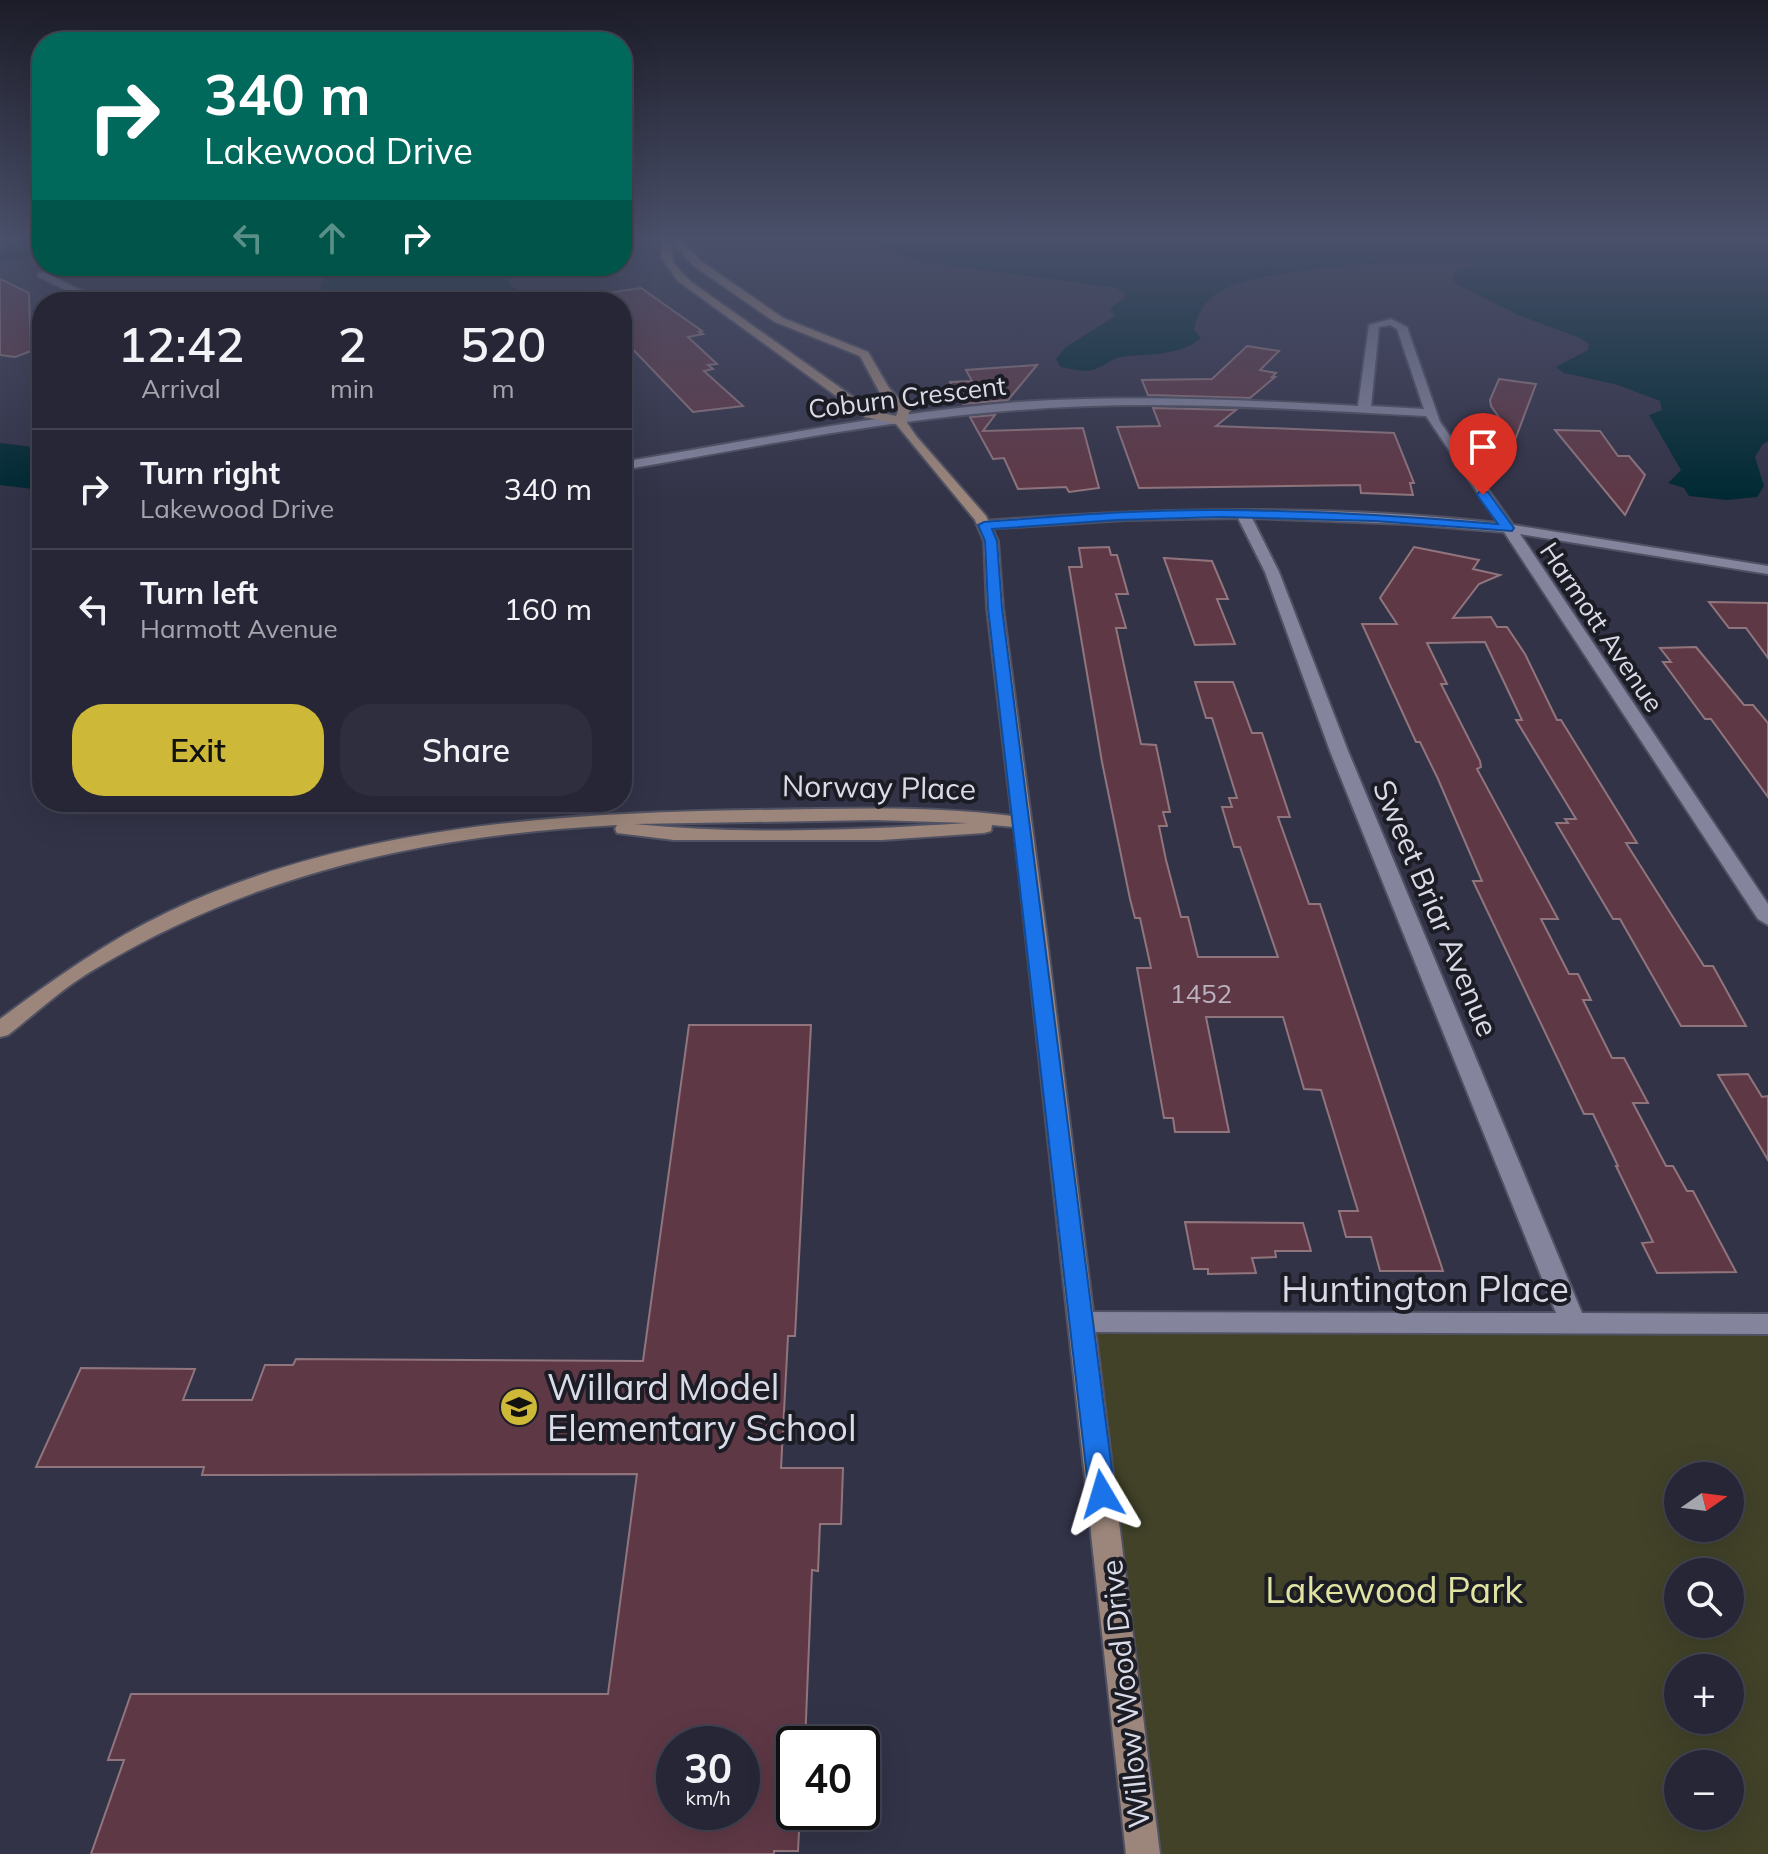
<!DOCTYPE html>
<html lang="en">
<head>
<meta charset="utf-8">
<style>
  :root { --surface:#262636; --page:#2e2e3e; --text:#f1f3f6; --muted:#a4a5ad; --line:#424351; --accent:#ceb837 }
  body { margin:0; font-family:Mulish,sans-serif; background:var(--page); color:var(--text); height:100vh; display:flex; flex-direction:column; font-size:30px; white-space:nowrap }
  * { box-sizing:border-box; margin:0 }
  p { font-size:26px; color:var(--muted) }
  .icon { flex:none; width:44px; height:44px; fill:none; stroke:currentColor; stroke-width:2; stroke-linecap:round; stroke-linejoin:round }
  .map { position:relative; flex:1; overflow:hidden }
  .side { position:absolute; left:32px; top:292px; width:600px; height:520px; display:flex; flex-direction:column; background:var(--surface); border-radius:32px; box-shadow:0 8px 32px #0002,0 0 0 2px var(--line) }
  .side>* { flex:none }
  .hud { position:absolute; left:32px; top:32px; width:600px; height:244px; border-radius:32px; box-shadow:0 8px 32px #0002,0 0 0 2px var(--line); background:#00695c; color:#fff; overflow:hidden }
  .needle { width:52px; rotate:76deg }
  .controls { position:absolute; left:1664px; top:1462px; display:grid; gap:16px }
  .controls a { display:grid; place-items:center; width:80px; height:80px; border-radius:50%; background:var(--surface); box-shadow:0 8px 32px #0002,0 0 0 2px var(--line); font-size:40px }
  .speed { position:absolute; left:656px; top:1726px; display:flex; gap:16px; font-size:40px; font-weight:700; text-align:center }
  .speed>* { display:grid; place-content:center; width:104px; height:104px; border-radius:50%; background:var(--surface); box-shadow:0 8px 32px #0002,0 0 0 2px var(--line); line-height:1 }
  .speed small { font-size:20px; font-weight:400 }
  .speed .limit { border:4px solid #111; border-radius:12px; background:#fff; color:#111 }
  .pin { position:absolute; display:grid; place-items:center; width:68px; height:68px; color:#fff; margin:-82px -34px; border-radius:50% 50% 50% 0; rotate:-45deg; box-shadow:0 0 8px #0007 }
  .pin .icon { rotate:45deg }
  .me { position:absolute; width:88px; margin:-44px; rotate:353deg; stroke-linejoin:round; filter:drop-shadow(0 0 6px #0008) }
  .turn { display:flex; align-items:center; gap:28px; height:168px; padding:0 40px; font-size:36px }
  .turn .icon { width:104px; height:104px; stroke-width:2.5 }
  .turn b { display:block; font-size:56px; line-height:68px }
  .lanes { display:flex; align-items:center; height:76px; padding:0 40px; background:#0003; justify-content:center; gap:40px; direction:ltr }
  .lanes .off { opacity:.35 }
  .eta { display:flex; justify-content:space-evenly; align-items:center; height:136px; text-align:center }
  .eta b { font-size:48px; font-weight:600; line-height:56px }
  .button { display:flex; gap:16px; margin-top:auto; padding:16px 40px }
  .button a { flex:1; height:92px; border-radius:32px; background:var(--accent); color:#111; font-size:32px; font-weight:600; line-height:92px; text-align:center }
  .button a+a { background:var(--page); color:var(--text) }
  ul { padding:0; list-style:none }
  li { display:flex; align-items:center; gap:24px; height:120px; padding:0 40px; border-top:2px solid var(--line) }
  li div { flex:1 }
  li b { display:block; font-size:30px }
  li em { font-style:normal }
  .map>svg:first-child { display:block }
</style>
</head>
<body>
<div class="map">
<svg width="1768" height="1854" viewBox="0 0 1768 1854">
  <rect width="100%" height="100%" fill="#333348"/>
  <path fill="#414228" fill-rule="evenodd" d="M1768,1321V1854H1143L1082,1322ZM1678,1476H1730V1528H1678ZM1678,1572H1730V1624H1678ZM1678,1668H1730V1720H1678ZM1678,1764H1730V1816H1678Z"/>
  <g fill="#002a33">
    <path d="M0,237H42V255L0,262Z"/>
    <path d="M856,237H1768V441L1762,445L1755,457L1764,486L1757,497L1727,500L1689,496L1684,488L1668,483L1681,470L1649,415L1662,410L1660,401L1618,385L1564,373L1556,367L1588,350L1589,344L1580,338L1518,315L1453,282L1454,273L1474,266L1470,264C1423,257 1252,268 1216,294C1203,304 1197,315 1194,330L1201,338C1180,357 1147,353 1122,357C1112,358 1103,367 1093,370C1083,372 1071,369 1061,367L1056,359L1066,347L1115,316L1110,309L1127,295L1116,288L915,261Z"/>
    <path d="M335,266H483L511,278L508,284L542,302C503,302 342,311 320,288L324,277Z"/>
    <path d="M0,443L42,448V490L0,485Z"/>
  </g>
  <g fill="#5f3846" stroke="#90757d" stroke-width="2" fill-rule="evenodd">
    <path d="M0,279L29,293L31,351L15,357L0,355Z"/>
    <path d="M641,288L702,331L699,332L703,334L688,337L717,364L708,365L713,369L704,371L743,406L693,412L622,338V302H612L601,294Z"/>
    <path d="M1247,346L1279,351L1260,370L1276,373L1272,377H1275L1250,398L1148,395L1142,380L1212,379Z"/>
    <path d="M1037,365L1008,400L963,404L950,382L972,381L966,370Z"/>
    <path d="M1499,379L1536,384L1515,440L1491,406L1490,400Z"/>
    <path d="M1153,408L1236,410L1216,426L1394,433L1414,483H1410L1413,495L1361,493L1360,485L1139,488L1117,427L1160,426Z"/>
    <path d="M995,415L983,431L1083,428L1099,488L1069,492L1066,487L1018,489L1004,458L993,459L970,417Z"/>
    <path d="M1555,430L1600,431L1618,456H1629L1645,475L1625,515Z"/>
    <path d="M1109,547L1111,555H1117L1128,594H1116L1126,628H1116L1141,744L1156,745L1170,812H1163L1167,826H1159L1166,860L1181,917H1188L1198,957H1278L1240,847H1234L1222,807H1232L1229,798H1237L1212,718H1206L1195,682H1233L1252,733H1262L1290,817H1278L1309,904H1320L1443,1271H1380L1371,1237H1346L1339,1211H1358L1321,1090L1304,1089L1283,1017H1206L1229,1132H1175L1173,1118H1164L1137,968H1151L1140,918H1135L1130,899L1102,762L1069,567H1082L1079,548Z"/>
    <path d="M1414,547L1479,560L1473,569L1500,575L1479,584L1453,618L1491,617L1497,627H1507L1525,654L1557,720H1561L1637,843H1626L1704,966H1713L1746,1026H1681L1620,919H1613L1556,823H1568L1565,819H1576L1516,720H1522L1485,642L1427,643L1447,684H1441L1480,761L1481,767L1477,769L1558,919H1541L1569,974H1578L1591,1000H1583L1612,1058H1624L1648,1103H1633L1666,1166H1673L1687,1191H1693L1736,1272L1657,1273L1642,1243L1653,1242L1616,1166H1618L1593,1114H1584L1473,881H1482L1438,779L1420,742H1416L1362,624H1397L1380,598Z"/>
    <path d="M1164,558L1212,561L1228,599H1217L1235,644L1195,645Z"/>
    <path d="M1709,602L1768,603V658L1746,628H1729Z"/>
    <path d="M1696,647L1744,705H1753L1768,723V797L1711,719H1705L1663,662H1671L1660,648Z"/>
    <path d="M689,1025H811L795,1336H788L781,1468H843L841,1524H820L818,1571L812,1570L805,1744H794V1812H800L798,1851H774V1854H91L124,1760H108L131,1694H608L637,1474L202,1475L204,1467H36L81,1368L195,1369L183,1400H252L265,1365H293L296,1359L643,1361ZM674,1744H742V1812H674Z"/>
    <path d="M1748,1074L1762,1097L1768,1096V1160L1718,1075Z"/>
    <path d="M1185,1222L1303,1223L1311,1251H1275L1276,1257L1252,1258L1256,1273L1208,1274V1269H1194Z"/>
  </g>
  <g fill="none" stroke-linecap="round" stroke-linejoin="round">
    <g stroke="#505162" stroke-width="4">
      <g id="street">
        <path d="M38,273H46L105,302H91L38,277Z"/>
        <path d="M1391,319L1407,327L1440,422L1513,525L1768,566V574L1520,534L1768,904V925L1758,919L1504,532L1407,524L1252,518L1279,572L1348,751L1582,1313L1768,1314V1334L1082,1332L1073,1329L1069,1322L1073,1315L1082,1312L1556,1313L1330,751L1265,572L1238,518L1125,520L984,529L977,525L984,521C1155,508 1327,504 1498,523L1426,416C1291,409 1154,399 1019,410C885,420 754,447 622,470V462C754,440 885,413 1018,402C1131,394 1245,400 1358,406L1369,325ZM1390,325L1397,329L1424,409L1371,406L1379,327Z"/>
      </g>
    </g>
    <g stroke="#505162" stroke-width="4">
      <path id="secondary" d="M664,237H678L702,262L783,318L868,352L889,388L910,410L906,421L916,436L986,516L998,541L1003,608L1046,931L1160,1854H1126L1014,827L992,825L991,831L984,833L882,840H674L617,833L615,829L617,825C429,835 258,871 95,969C64,987 36,1013 8,1035L0,1037V1019C54,979 107,941 168,912C348,826 556,813 753,810C839,809 926,805 1012,816L987,608L984,541L975,520L896,424L865,417L678,281L661,257ZM672,242L694,266L775,322L860,356L880,393L898,411L896,416L873,411L691,282L673,263ZM875,820L968,823C858,830 744,835 634,824Z"/>
    </g>
    <use href="#street" fill="#84849d" fill-rule="evenodd"/>
    <use href="#secondary" fill="#9c867b" fill-rule="evenodd"/>
  </g>
  <linearGradient id="sky" x2="0" y2="1"><stop stop-color="#1c1c28"/><stop offset="0.48" stop-color="#4a506a"/><stop offset="1" stop-color="#4a506a" stop-opacity="0"/></linearGradient>
  <rect width="1768" height="497" fill="url(#sky)"/>
  <path fill="#1a73e8" stroke="#114b97" stroke-width="2" d="M1479,492H1488L1514,528L1512,531L1375,521L1221,517L1117,520L992,529L997,541L1002,608L1115,1494L1111,1502L1102,1506L1093,1502L1089,1494L988,608L985,541L978,525L984,522C1064,516 1143,509 1223,510C1315,511 1406,516 1498,524L1477,495Z"/>
  <defs>
    <g id="school-disc" transform="scale(2)"><circle r="9.5" fill="#ceb837" stroke="#1c1c25"/><path d="M0-5L7-2L0 1L-7-2ZM-4 1L0 2.5L4 1V4Q0 6-4 4Z" fill="#111"/></g>
  </defs>
  <g fill-rule="evenodd">
    <use href="#school-disc" x="519" y="1407"/>
  </g>
  <g text-anchor="middle" dominant-baseline="central" stroke-width="8" stroke-linejoin="round" paint-order="stroke">
    <g font-size="26" fill="#dadbe8" stroke="#1c1c25">
      <text transform="translate(907 397) rotate(-7)">Coburn Crescent</text>
      <text transform="translate(1602 627) rotate(56)">Harmott Avenue</text>
    </g>
    <g font-size="26" fill="#bbb2c0">
      <text x="1201" y="993">1452</text>
    </g>
    <g font-size="30" fill="#dadbe8" stroke="#1c1c25">
      <text transform="translate(879 787) rotate(1)">Norway Place</text>
      <text transform="translate(1436 908) rotate(67)">Sweet Briar Avenue</text>
      <text transform="translate(1125 1694) rotate(-96)">Willow Wood Drive</text>
    </g>
    <g font-size="36" fill="#dadbe8" stroke="#1c1c25">
      <text x="1425" y="1288">Huntington Place</text>
    </g>
    <g font-size="36" fill="#dadbe8" stroke="#1c1c25" text-anchor="start">
      <text x="547" y="1386">Willard Model<tspan x="547" dy="41">Elementary School</tspan></text>
    </g>
    <g font-size="36" fill="#e0e4a0" stroke="#1c1c25">
      <text x="1394" y="1589">Lakewood Park</text>
    </g>
  </g>
</svg>
<div class="controls">
<a><svg class="needle" viewBox="-14 -14 28 28"><path d="M0-13l5 13h-10z" fill="#e53935"/><path d="M0 13l5-13h-10z" fill="#a4a5ad"/></svg></a>
<a><svg class="icon" aria-label="search" viewBox="0 0 24 24"><circle cx="10" cy="10" r="6"/><path d="M15 15l6 6"/></svg></a>
<a>+</a>
<a>−</a>
</div>
<div class="speed"><div>30<small>km/h</small></div><div class="limit">40</div></div>
<div class="pin" style="left:1483px;top:495px;background:#d93025"><svg class="icon" aria-label="arrive" viewBox="0 0 24 24"><path d="M6 21V4h12l-3 4 3 4H6"/></svg></div>
<svg class="me" style="left:1102px;top:1494px" viewBox="-20 -20 40 40"><path d="M0-17L14 15 0 8-14 15z" fill="#1a73e8" stroke="#fff" stroke-width="4"/></svg>
<div class="hud">
<div class="turn"><svg class="icon" aria-label="right" viewBox="0 0 24 24"><path d="M7 20v-9h11M14 6l5 5-5 5"/></svg><div><b>340 m</b>Lakewood Drive</div></div>
<div class="lanes"><svg class="icon off" aria-label="left" viewBox="0 0 24 24"><path d="M17 20v-9H6M10 6l-5 5 5 5"/></svg><svg class="icon off" aria-label="ahead" viewBox="0 0 24 24"><path d="M12 20V5M6 11l6-6 6 6"/></svg><svg class="icon" aria-label="right" viewBox="0 0 24 24"><path d="M7 20v-9h11M14 6l5 5-5 5"/></svg></div>
</div>
<section class="side">
<div class="eta">
<div><b>12:42</b><p>Arrival</p></div>
<div><b>2</b><p>min</p></div>
<div><b>520</b><p>m</p></div>
</div>
<ul>
<li><svg class="icon" aria-label="right" viewBox="0 0 24 24"><path d="M7 20v-9h11M14 6l5 5-5 5"/></svg><div><b>Turn right</b><p>Lakewood Drive</p></div><em>340 m</em></li>
<li><svg class="icon" aria-label="left" viewBox="0 0 24 24"><path d="M17 20v-9H6M10 6l-5 5 5 5"/></svg><div><b>Turn left</b><p>Harmott Avenue</p></div><em>160 m</em></li>
</ul>
<div class="button"><a>Exit</a><a>Share</a></div>
</section>
</div>
</body>
</html>
